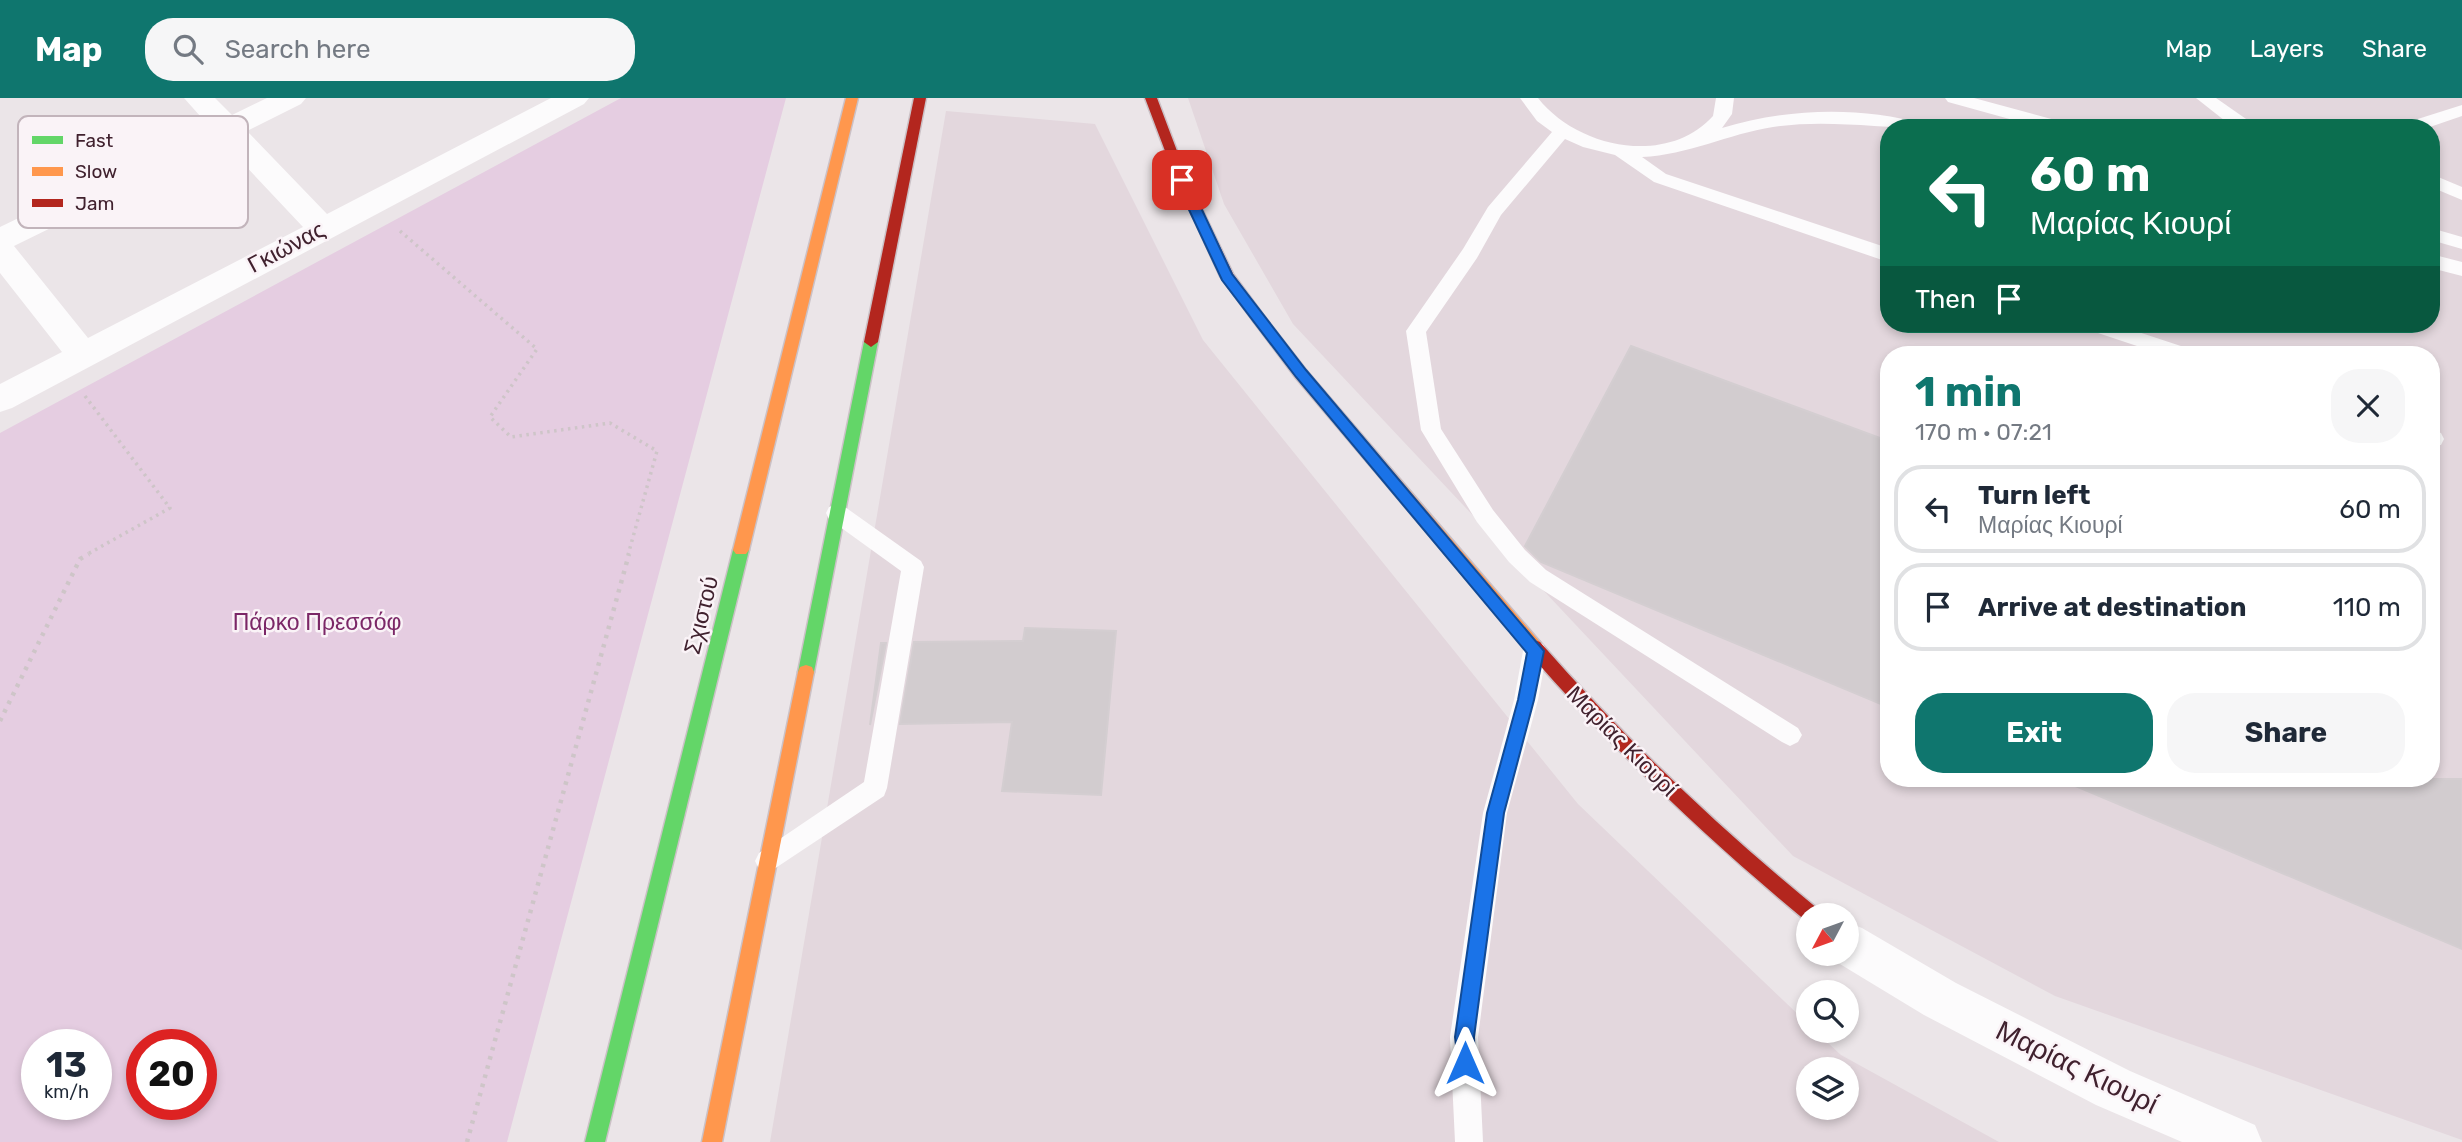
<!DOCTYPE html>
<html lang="en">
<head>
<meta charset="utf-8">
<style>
  :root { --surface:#fff; --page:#f6f6f7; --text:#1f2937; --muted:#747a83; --line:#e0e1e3; --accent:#0f766e }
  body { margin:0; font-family:Rubik,sans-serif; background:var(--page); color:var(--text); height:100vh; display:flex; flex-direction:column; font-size:26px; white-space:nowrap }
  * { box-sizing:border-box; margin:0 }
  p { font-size:23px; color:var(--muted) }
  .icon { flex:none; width:38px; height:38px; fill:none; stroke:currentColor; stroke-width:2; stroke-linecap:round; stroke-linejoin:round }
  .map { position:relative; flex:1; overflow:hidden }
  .panel { position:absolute; left:1880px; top:248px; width:560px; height:441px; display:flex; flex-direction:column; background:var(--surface); border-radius:28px; box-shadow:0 4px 10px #0003 }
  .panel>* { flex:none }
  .banner { position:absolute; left:1880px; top:21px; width:560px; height:214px; border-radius:28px; box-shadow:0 4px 10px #0003; background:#0b6e4f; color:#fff; overflow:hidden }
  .needle { width:46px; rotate:229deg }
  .buttons { position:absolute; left:1796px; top:805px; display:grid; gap:14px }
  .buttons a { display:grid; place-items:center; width:63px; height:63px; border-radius:50%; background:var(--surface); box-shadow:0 4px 10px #0003; font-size:35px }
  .speed { position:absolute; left:21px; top:931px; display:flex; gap:14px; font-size:35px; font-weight:700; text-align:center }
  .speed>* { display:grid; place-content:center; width:91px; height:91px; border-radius:50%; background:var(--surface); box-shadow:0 4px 10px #0003; line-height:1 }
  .speed small { font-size:18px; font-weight:400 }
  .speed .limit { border:10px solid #d22; background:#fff; color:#111 }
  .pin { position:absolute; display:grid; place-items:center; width:60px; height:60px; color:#fff; margin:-30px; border-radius:14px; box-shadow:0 4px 10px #0006 }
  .me { position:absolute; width:77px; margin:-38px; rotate:0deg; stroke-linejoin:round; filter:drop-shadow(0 0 5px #0008) }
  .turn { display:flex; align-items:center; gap:24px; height:147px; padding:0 35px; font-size:32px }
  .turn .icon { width:91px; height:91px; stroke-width:2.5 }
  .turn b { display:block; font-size:49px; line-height:60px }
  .then { display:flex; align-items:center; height:66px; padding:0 35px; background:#0003; gap:14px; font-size:26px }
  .round { display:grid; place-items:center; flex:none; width:74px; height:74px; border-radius:28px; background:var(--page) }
  .overview { display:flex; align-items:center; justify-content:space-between; height:119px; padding:0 35px }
  h1 { font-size:42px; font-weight:700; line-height:52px; color:var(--accent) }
  .cta { display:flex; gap:14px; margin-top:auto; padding:14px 35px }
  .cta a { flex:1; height:80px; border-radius:28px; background:var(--accent); color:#fff; font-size:28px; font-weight:700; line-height:80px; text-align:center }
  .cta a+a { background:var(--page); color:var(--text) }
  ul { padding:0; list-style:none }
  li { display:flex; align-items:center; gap:21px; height:88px; margin:0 14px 10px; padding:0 21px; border:4px solid var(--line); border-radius:28px }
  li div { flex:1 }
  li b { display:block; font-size:26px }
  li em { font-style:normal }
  header { display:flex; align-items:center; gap:42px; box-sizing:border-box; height:98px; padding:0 35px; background:var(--accent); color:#fff }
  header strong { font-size:33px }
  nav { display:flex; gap:38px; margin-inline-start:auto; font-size:24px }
  .search { width:490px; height:63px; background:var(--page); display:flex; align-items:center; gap:18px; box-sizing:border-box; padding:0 24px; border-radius:28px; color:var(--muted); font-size:26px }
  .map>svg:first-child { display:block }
</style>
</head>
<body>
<header>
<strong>Map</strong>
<div class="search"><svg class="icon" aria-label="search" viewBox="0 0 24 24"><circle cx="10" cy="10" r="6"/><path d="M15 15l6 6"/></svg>Search here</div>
<nav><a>Map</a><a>Layers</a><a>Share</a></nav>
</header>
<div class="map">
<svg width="2462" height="1044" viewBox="0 0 2462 1044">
  <rect width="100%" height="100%" fill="#ebe5e8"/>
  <g fill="#e3d7dd" fill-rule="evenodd">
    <path d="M1188,0H2462V1042L2055,898L1793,758L1293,226L1224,106ZM1888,30H2431V226H1888ZM1888,257H2431V681H1888Z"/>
    <path d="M946,13L1095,26L1203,242L1578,706L1808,926V933H1815L1841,957L1999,1044H770ZM1808,971H1846V1010H1808Z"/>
  </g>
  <path fill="#e5cde1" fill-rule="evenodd" d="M621,0H786L507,1044H0V335ZM37,947H96V1006H37ZM142,947H201V1006H142Z"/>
  <g fill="#d2cccf" stroke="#d4ced1" stroke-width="2">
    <path d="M1631,248L1888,343V609L1541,464L1525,448Z"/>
    <path d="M1025,530L1116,533L1101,697L1002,693L1012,624L900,626L914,544L1023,543Z"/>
    <path d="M881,545H886L870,627Z"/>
    <path d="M2059,681H2462V851Z"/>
  </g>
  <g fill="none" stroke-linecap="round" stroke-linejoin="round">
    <g stroke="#cbc1c6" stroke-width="3">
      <g id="fast">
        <path d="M871,239L878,244L814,574L812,579L806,581L800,579L798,574L864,244Z"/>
        <path d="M741,446L746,448L749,452L605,1044H585L733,452L736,448Z"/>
      </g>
    </g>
    <g stroke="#cbc1c6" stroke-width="3">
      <g id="slow">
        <path d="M846,0H858L749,452L746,456H736L733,452Z"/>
        <path d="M1259,216L1264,218L1306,272L1540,544L1542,549L1540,554L1534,556L1528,554L1296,280L1254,224L1252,221L1254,218Z"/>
        <path d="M806,567L812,569L814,574L722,1044H702L798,574L800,569Z"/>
      </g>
    </g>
    <g stroke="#cbc1c6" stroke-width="3">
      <g id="jam">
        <path d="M914,0H926L878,244L871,249L864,244Z"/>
        <path d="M1145,0H1157L1188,82L1233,176L1264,218L1266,221L1264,224H1254L1220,178L1176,82Z"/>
        <path d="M1534,542L1540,544C1625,641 1718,729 1818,811L1821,817H1808V824L1806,823C1706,740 1613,652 1528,554L1526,549L1528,544Z"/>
      </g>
    </g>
    <g stroke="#cec5c8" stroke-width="3.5" stroke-dasharray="2.5 4.5" stroke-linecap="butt">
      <path d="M400,133L537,251L490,319L511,339L610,325L657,353L628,457"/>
      <path d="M85,298L170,410L86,457"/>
    </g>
    <g stroke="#cec5c8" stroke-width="4.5" stroke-dasharray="3.5 6" stroke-linecap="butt">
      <path d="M0,623L80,461L89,456"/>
      <path d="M467,1044L629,456"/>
    </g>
    <g fill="#fcfbfc" fill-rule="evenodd">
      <path d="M1520,0H1538C1577,50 1667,69 1713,18L1716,0H1734L1732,16L1722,30C1787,10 1859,8 1925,26L1928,30C1876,30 1825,21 1773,29C1728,36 1688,57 1642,59L1666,76L1888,150V164L1654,84L1615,57L1583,49L1565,41L1501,117L1477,160L1426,234L1441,331L1493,412L1525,452L1546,472L1798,630L1802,637L1798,644L1790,648L1782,644L1530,484L1509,464L1477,424L1421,332L1406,233L1463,151L1488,109L1552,34L1537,23Z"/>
      <path d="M1945,0H1974L2070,26L2073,30H2042L1948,4Z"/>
      <path d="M2196,0H2216L2259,30H2234Z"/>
      <path d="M2462,7V18L2427,30H2399L2402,26Z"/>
      <path d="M2431,76L2462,89V102L2431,89Z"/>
      <path d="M2431,130L2462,139V151L2431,142Z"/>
      <path d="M2431,156L2462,164V178L2431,170Z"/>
      <path d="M2083,226H2114L2193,252L2196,257H2164L2086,231Z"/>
      <path d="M2431,332L2441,335L2444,341L2441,347L2431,348Z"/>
      <path d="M837,406L845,409L921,463L924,469L887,690L884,698L768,775L759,771L755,763L759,755L864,684L901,473L829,421L826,415L829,409Z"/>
      <path d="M1535,543L1543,546L1547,553L1538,602L1507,715L1478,939L1483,1044H1455L1450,939L1483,715L1514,602L1523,553L1527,546Z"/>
    </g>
    <g fill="#fcfbfc" fill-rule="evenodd">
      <path d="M184,0H215L232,17L267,0H306L301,6L247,33L327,116L551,0H589L584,6L12,310L0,314V286L62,254L0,175V129L209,28ZM224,45L303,129L88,240L14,148Z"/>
      <path d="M1846,824L1862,830L1956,885L2130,973L2255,1027L2262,1044H2182L2096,1007L1924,917L1830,860L1828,856H1846Z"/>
    </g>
    <use href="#fast" fill="#63d668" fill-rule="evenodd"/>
    <use href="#slow" fill="#ff974d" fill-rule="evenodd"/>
    <use href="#jam" fill="#b3261e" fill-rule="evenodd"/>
  </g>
  <path fill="#1a73e8" stroke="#114b97" stroke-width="2" d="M1182,78L1188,82L1232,176L1306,272L1544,553L1534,602L1504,715L1474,939L1475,965L1472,972L1465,975L1459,972L1455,939L1487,715L1518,602L1527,555L1296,279L1222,182L1175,82Z"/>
  <g text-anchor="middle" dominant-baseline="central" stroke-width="5" stroke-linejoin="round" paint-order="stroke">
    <g font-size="23" fill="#40212e" stroke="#faf3f7">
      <text transform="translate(286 149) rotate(-28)">Γκιώνας</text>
      <text transform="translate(701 517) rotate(-76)">Σχιστού</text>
      <text transform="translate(1622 643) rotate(45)">Μαρίας Κιουρί</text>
    </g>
    <g font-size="23" fill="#7b2767" stroke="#faf3f7">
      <text x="317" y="524">Πάρκο Πρεσσόφ</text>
    </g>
    <g font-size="28" fill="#40212e" stroke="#faf3f7">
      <text transform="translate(2077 969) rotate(26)">Μαρίας Κιουρί</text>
    </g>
  </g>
  <rect x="18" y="18" width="230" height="112" rx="10" fill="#faf3f7" stroke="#c2b4bb" stroke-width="2"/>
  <rect x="32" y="38" width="31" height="8" fill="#63d668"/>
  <rect x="32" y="69" width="31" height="9" fill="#ff974d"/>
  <rect x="32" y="101" width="31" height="8" fill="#b3261e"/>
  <g font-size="19" fill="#40212e">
    <text x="75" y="49">Fast</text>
    <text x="75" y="80">Slow</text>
    <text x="75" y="112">Jam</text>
  </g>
</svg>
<div class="buttons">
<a><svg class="needle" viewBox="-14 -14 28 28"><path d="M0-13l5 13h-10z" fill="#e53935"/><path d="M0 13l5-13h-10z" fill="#747a83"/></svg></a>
<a><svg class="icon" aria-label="search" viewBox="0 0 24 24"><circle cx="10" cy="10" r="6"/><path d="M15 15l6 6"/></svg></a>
<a><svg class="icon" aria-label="layers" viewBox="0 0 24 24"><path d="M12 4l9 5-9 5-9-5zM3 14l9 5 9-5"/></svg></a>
</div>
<div class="speed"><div>13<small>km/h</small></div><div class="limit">20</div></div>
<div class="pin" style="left:1182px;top:82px;background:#d93025"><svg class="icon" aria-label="arrive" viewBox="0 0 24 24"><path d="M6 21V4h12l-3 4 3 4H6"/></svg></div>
<svg class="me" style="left:1465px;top:965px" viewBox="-20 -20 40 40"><path d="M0-17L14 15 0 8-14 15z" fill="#1a73e8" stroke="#fff" stroke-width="4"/></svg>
<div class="banner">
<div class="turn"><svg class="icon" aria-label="left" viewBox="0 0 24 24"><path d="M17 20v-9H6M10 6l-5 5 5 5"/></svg><div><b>60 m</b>Μαρίας Κιουρί</div></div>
<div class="then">Then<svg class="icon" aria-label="arrive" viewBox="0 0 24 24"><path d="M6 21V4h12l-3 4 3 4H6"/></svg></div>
</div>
<section class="panel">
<div class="overview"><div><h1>1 min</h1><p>170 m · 07:21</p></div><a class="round"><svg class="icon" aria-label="close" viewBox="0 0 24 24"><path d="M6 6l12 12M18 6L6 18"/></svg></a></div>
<ul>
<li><svg class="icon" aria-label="left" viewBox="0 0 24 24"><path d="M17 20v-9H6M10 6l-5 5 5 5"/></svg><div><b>Turn left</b><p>Μαρίας Κιουρί</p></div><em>60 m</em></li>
<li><svg class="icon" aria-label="arrive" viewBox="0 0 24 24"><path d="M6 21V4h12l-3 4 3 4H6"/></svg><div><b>Arrive at destination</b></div><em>110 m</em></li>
</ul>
<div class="cta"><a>Exit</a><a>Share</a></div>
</section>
</div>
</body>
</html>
